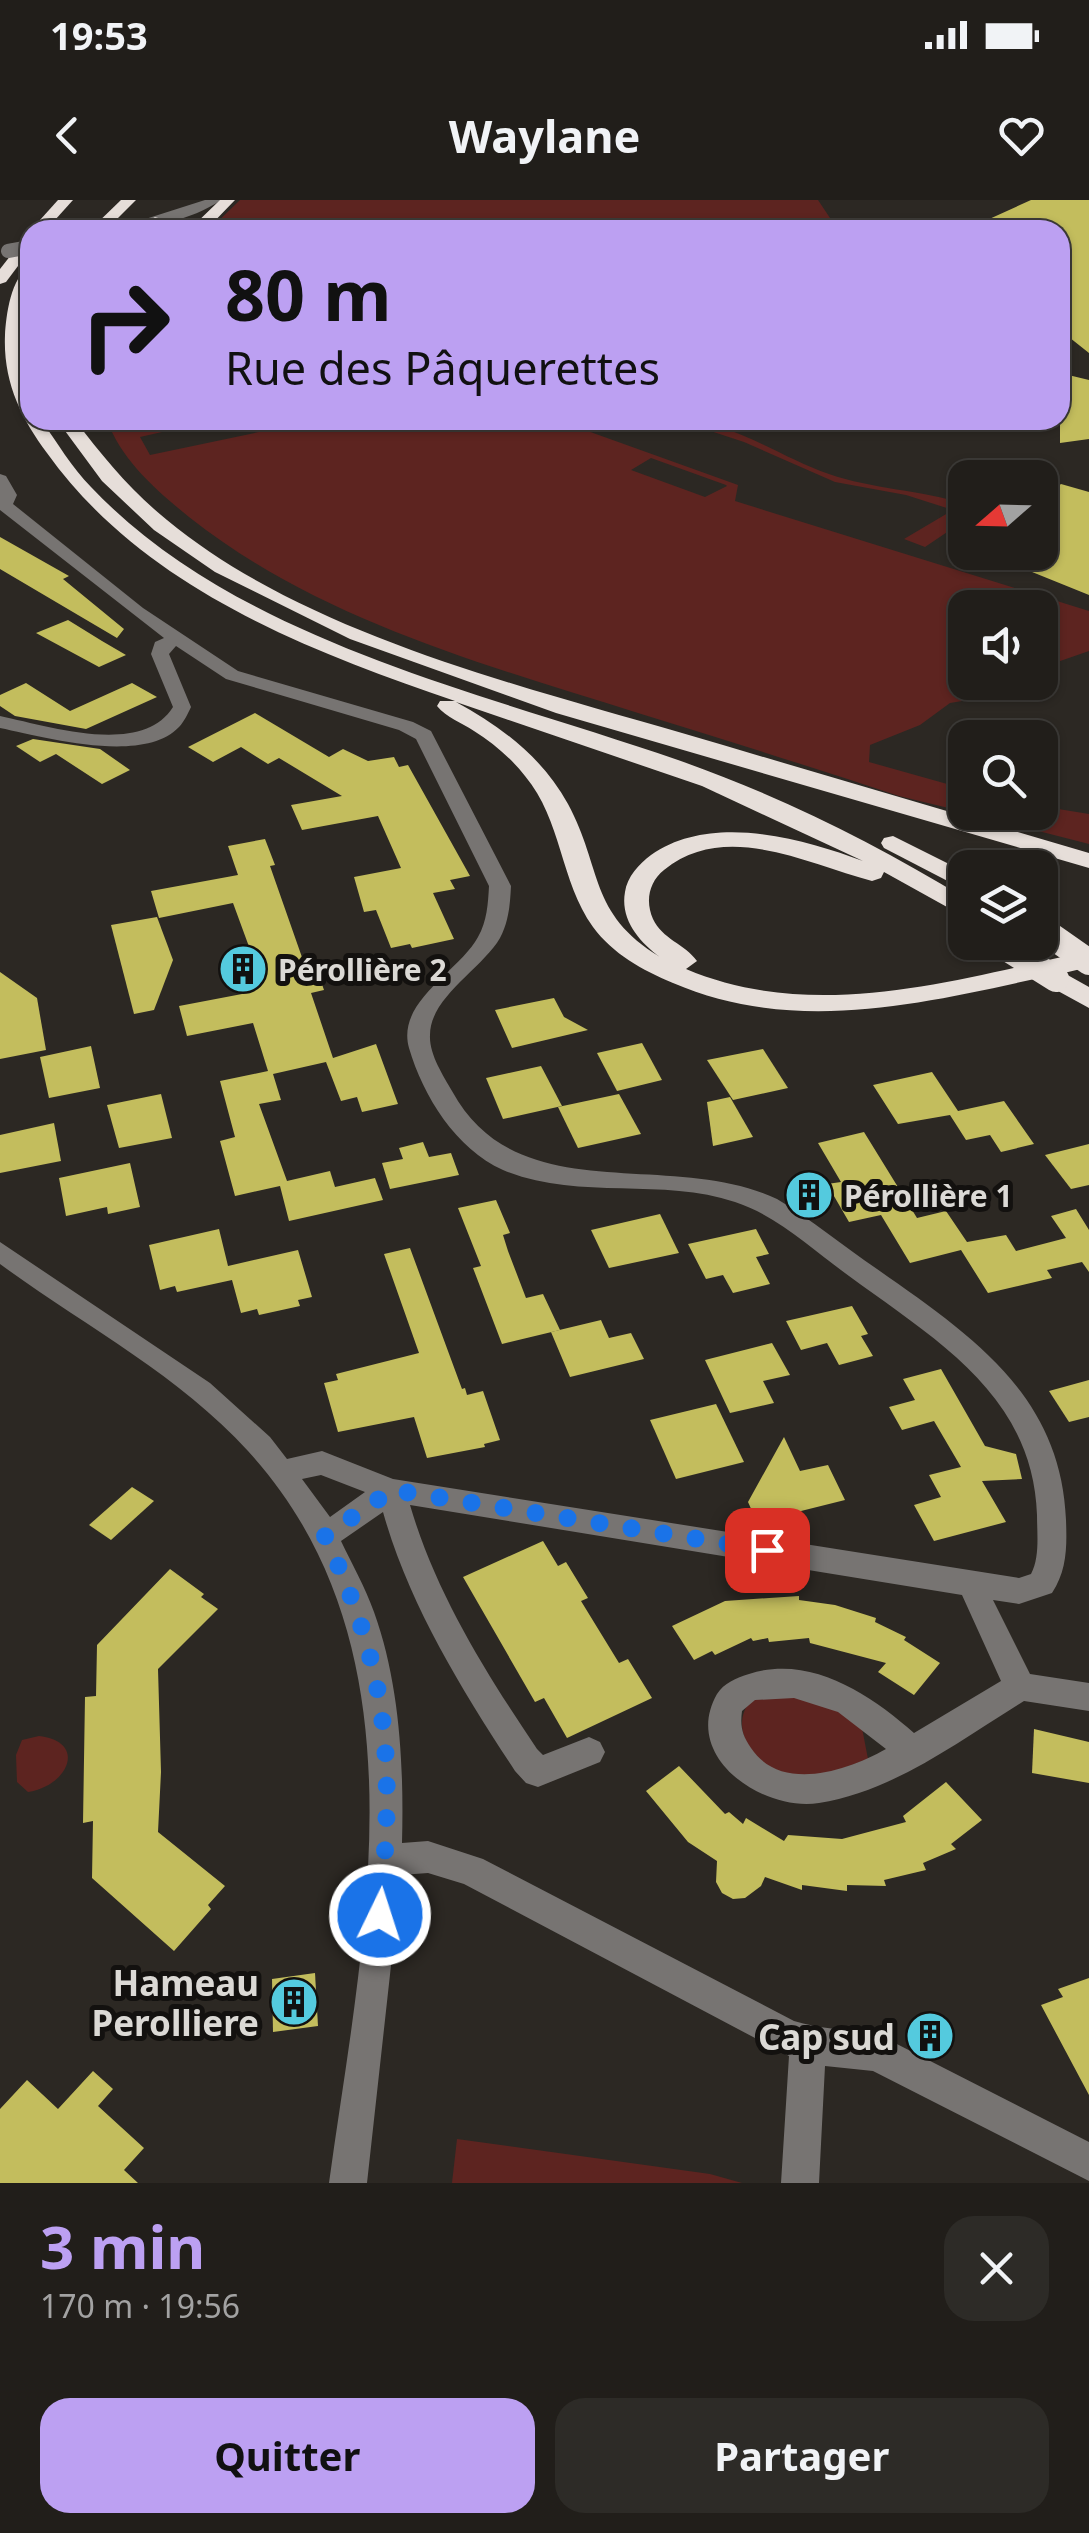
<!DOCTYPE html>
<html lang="fr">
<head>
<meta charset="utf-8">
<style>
  :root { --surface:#211e1a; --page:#2d2b27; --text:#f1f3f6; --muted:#a2a2a2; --line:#3e3c39; --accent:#bca0f2 }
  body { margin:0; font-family:"Noto Sans",sans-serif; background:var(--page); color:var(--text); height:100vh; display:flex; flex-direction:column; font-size:38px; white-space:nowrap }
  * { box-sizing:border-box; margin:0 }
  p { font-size:32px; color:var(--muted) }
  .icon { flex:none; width:55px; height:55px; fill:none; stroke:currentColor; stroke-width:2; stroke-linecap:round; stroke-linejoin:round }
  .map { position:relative; height:1983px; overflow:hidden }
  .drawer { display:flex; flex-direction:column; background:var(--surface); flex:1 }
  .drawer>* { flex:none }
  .banner { position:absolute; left:20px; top:20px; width:1050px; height:210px; border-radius:30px; box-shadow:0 2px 8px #0004,0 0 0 2px var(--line); background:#bca0f2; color:#111; overflow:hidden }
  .needle { width:65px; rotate:250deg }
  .fabs { position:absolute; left:948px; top:260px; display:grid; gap:20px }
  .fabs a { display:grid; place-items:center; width:110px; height:110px; border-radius:20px; background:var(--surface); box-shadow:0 2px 8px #0004,0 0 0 2px var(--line); font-size:50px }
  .pin { position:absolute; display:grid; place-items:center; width:85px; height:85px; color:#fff; margin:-42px; border-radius:20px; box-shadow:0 5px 15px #0006 }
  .me { position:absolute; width:110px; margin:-55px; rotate:4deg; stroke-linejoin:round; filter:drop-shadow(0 0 8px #0008) }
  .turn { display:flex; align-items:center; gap:35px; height:210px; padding:0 40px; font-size:45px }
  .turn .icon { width:130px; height:130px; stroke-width:2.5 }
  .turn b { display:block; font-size:70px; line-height:85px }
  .round { display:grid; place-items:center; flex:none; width:105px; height:105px; border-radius:30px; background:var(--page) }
  .summary { display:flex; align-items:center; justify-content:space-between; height:170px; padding:0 40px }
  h1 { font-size:60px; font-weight:700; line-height:75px; color:var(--accent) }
  .cta { display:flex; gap:20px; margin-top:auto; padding:20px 40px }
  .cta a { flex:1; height:115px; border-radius:30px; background:var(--accent); color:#111; font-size:40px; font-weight:700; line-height:115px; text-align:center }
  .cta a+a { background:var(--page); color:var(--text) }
  .status { display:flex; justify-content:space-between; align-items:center; height:70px; padding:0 50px; background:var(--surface); direction:ltr }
  .status svg { height:28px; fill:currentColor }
  header { display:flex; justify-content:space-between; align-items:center; height:130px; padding:0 40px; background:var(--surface); font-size:45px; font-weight:700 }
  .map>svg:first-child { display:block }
</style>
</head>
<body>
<div class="status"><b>19:53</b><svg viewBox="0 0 49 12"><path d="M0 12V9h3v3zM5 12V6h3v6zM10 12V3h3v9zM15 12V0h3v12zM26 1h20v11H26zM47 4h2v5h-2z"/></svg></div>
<header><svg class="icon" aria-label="back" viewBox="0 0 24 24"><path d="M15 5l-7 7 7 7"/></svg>Waylane<svg class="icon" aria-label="heart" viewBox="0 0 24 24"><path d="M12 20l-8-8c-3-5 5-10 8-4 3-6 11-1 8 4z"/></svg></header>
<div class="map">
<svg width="1089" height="1983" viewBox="0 0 1089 1983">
  <rect width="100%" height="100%" fill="#2c2823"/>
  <g fill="#5d2420" fill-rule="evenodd">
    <path d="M240,0H818L838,30H209Z"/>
    <path d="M107,220H179L184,227L140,237L150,255L283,227L275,220H557L738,285L735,301L1089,411V451L1040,468V408H965V482L1009,483L992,496L950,503L920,525L870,545L869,562L965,589V612L899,596C812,567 725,540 638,513C483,464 319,420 189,317C157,291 121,260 107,220ZM651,258L726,285L727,286L705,297L631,270Z"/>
    <path d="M677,220C732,220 779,257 829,274C872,289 921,290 965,304V320L925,347L904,339L953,310L906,295L835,282L744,242Z"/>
    <path d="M1040,606L1089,614V644L965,612H1040Z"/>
    <path d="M775,1494L824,1502L862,1528L868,1559C847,1567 822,1577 799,1577C763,1575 724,1533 751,1500Z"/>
    <path d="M39,1536C88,1542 68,1586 28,1592L17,1582L16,1555L22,1540Z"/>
    <path d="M457,1939L710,1974L742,1983H452Z"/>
  </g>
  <g fill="#c3bd5d">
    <path d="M1031,0H1089V153L1060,130V30H965Z"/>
    <path d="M1060,173L1089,180V239L1060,243Z"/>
    <path d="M1061,284L1089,292V395L1010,363L1024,352H1040V286L1053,290Z"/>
    <path d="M0,337L69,376L63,379L124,429L117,438L0,369Z"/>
    <path d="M68,420L102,441L126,455L99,467L36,433Z"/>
    <path d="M26,483L70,511L132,483L157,497L86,529L15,516L0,506V495Z"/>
    <path d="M255,513L329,557L343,549L368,561L394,557L399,567L408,565L470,676L450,680L455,689L433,693L454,739L412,748L410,744L391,748L376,710L364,712L354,677L401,668L378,616L302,630L291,605L342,596L279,558L268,564L241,547L213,562L188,547Z"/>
    <path d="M33,539L100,549L130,570L102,584L56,554L40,562L16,546Z"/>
    <path d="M265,639L275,665L270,666L304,763L314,761L324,790L311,793L333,858L376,844L398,904L362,912L357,897L341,901L326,862L273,874L281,900L259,904L287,981L330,971L335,987L375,978L383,1000L289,1021L280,986L235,996L220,941L235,937L220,881L268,871L253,823L187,836L179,806L242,794L234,768L255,763L233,703L159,718L151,691L238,675L228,646Z"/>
    <path d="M157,717L173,760L154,810L134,814L111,725Z"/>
    <path d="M0,772L37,798L46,850L0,859Z"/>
    <path d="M554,798L564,817L588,830L512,848L495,810Z"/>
    <path d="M642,843L662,880L617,891L597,853Z"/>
    <path d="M91,846L100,888L49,898L40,857Z"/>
    <path d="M763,849L788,888L733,900L707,860Z"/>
    <path d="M541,866L562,906L503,919L486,878Z"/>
    <path d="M932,872L958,911L1004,901L1034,944L1001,952L990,935L966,940L950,915L898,924L873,885Z"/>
    <path d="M161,894L172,938L119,948L107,905Z"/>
    <path d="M619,894L641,934L578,948L558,907Z"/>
    <path d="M730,897L753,937L713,946L707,902Z"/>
    <path d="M54,923L61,961L0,973V935Z"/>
    <path d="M864,932L917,1018L946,1011L967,1042L1006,1035L1016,1051L1066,1038L1051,1016L1076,1009L1089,1030V1072L1082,1062L1047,1070L1052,1078L988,1093L961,1050L910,1063L881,1015L849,1022L827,984L841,982L818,943Z"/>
    <path d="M423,942L429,957L451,953L459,975L390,989L382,963L403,959L399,948Z"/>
    <path d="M1089,944V985L1071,989L1045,955Z"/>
    <path d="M130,963L140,1007L108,1014L107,1007L66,1016L59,978Z"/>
    <path d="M496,1000L510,1033L503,1035L508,1051L526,1098L543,1094L560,1130L502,1144L473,1068L481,1066L458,1008Z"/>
    <path d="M660,1014L679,1053L609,1068L591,1030Z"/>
    <path d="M219,1029L228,1066L298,1050L312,1097L298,1100L300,1106L259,1115L257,1109L241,1113L232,1080L177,1092L175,1086L160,1090L149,1045Z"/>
    <path d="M756,1029L769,1054L756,1057L770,1084L733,1093L723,1075L706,1079L688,1044Z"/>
    <path d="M410,1048L462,1189L465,1188L467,1195L483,1191L500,1240L484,1244L485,1247L427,1258L414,1217L338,1232L324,1183L338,1180L336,1174L419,1153L384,1054Z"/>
    <path d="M852,1106L868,1134L861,1136L873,1156L839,1165L827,1143L801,1150L786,1121Z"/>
    <path d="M601,1120L609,1138L631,1133L644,1159L570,1177L551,1132Z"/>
    <path d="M772,1143L790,1175L763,1181L774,1203L730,1213L705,1160Z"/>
    <path d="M941,1169L985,1246L1016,1254L1022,1279L982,1281L1006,1322L934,1341L914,1305L941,1297L929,1275L961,1267L934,1221L902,1230L889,1207L915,1200L903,1179Z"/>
    <path d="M1089,1180V1217L1069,1222L1049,1191Z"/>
    <path d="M716,1204L744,1262L676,1279L650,1220Z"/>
    <path d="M784,1237L800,1271L828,1265L845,1300L757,1322L748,1302Z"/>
    <path d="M132,1287L154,1301L111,1340L89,1325Z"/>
    <path d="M543,1341L558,1366L566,1362L588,1398L581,1401L619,1463L628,1459L652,1498L567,1538L544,1498L535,1502L463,1377Z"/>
    <path d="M170,1369L204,1394L201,1397L218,1409L158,1469L161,1572L158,1632L225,1686L208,1705L211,1709L174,1751L92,1678L93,1621L83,1623L85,1497L96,1496L97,1445Z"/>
    <path d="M799,1396V1400L835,1405L876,1418L875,1422L906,1437L904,1440L940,1463L914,1495L878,1472L886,1463L810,1443L809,1438L769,1442L768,1438L753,1441L751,1438L715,1455L712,1451L694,1460L672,1426L725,1401Z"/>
    <path d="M1034,1529L1089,1542V1583L1032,1573Z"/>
    <path d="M679,1566L725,1614L729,1612L743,1624L746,1618L784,1641L788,1635L842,1639L906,1622L903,1616L946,1582L982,1620L951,1644L956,1649L923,1663L926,1670L884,1680L886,1686L847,1685V1691L802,1685V1690L765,1677L761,1686L745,1698L733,1699L722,1693L716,1682L717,1661L688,1642L646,1591Z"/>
    <path d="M315,1773L318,1826L273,1832L272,1779Z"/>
    <path d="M1089,1778V1895L1041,1805L1063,1797L1058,1789Z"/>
    <path d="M93,1871L113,1889L98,1906L144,1948L124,1970L138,1983H0V1909L27,1880L58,1909Z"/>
  </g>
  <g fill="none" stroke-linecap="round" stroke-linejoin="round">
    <g fill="#777472" fill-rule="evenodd">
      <path d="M205,0H221C192,20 146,30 111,30Z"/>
      <path d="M0,274L6,276L17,295L13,304L143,408L238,471L413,522L431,531L511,686C510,704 509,721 500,738C482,769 430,797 430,835C429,854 443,875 452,891C518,1012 669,948 777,999C812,1020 843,1046 877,1069C971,1135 1061,1195 1066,1320C1067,1347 1067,1370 1052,1393L1019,1404L993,1400L1030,1474L1089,1483V1511L1024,1501C960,1540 895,1591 819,1603C763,1612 681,1557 717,1494C724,1483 736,1478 749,1474C810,1454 870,1494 914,1533L1001,1481L962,1395L410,1305C436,1394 486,1473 537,1549L543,1555L589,1537L600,1542L605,1552L600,1562L538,1587L526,1583L515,1571C462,1490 409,1405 383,1312L341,1341C352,1364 365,1387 374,1412C400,1484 404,1567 402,1643L428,1641L483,1659L794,1821C825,1831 859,1828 889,1840L1089,1942V1981L873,1871L825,1866L819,1983H781L789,1856L464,1684L428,1673L401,1675L367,1983H329C362,1741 431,1451 248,1251C178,1174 83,1125 0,1064V1042L210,1183L270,1237L287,1259L322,1251L393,1279L1019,1378L1031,1374C1040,1357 1037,1334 1037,1315C1033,1195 936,1140 849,1076C813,1050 778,1016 735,1002C661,977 577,1001 503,970C456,949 423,896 409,848C396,801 459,772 478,737C487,721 488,704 489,686L416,539L399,530L226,479L176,446L169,454L191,507C188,513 184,522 179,527C143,565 44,537 0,528V516C48,526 142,557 173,507L151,454L155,442L164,438L0,310ZM321,1275L365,1292L330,1317L302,1279ZM794,1498L838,1512L886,1549C847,1571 781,1593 751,1548C742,1535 740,1526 742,1511L755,1500Z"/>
    </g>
    <g fill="#e6ded9" fill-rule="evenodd">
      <path d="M58,0H73L46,30H31Z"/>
      <path d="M121,0H136L106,30H90Z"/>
      <path d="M220,0H235L206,30H169L148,21L155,17L191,28Z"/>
      <path d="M30,35V50L6,82L0,84V69L25,37Z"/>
      <path d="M30,67L22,143L30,190V220H41C57,242 72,268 91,287C238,442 483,492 678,560C778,595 874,643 965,698V717L884,672L881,678L872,681C807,664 726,620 664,670C649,682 645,701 653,719C662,739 685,744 697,761L686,769C816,824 958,779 1089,751V767L1064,773L1089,787V808L1047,785L1044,777C920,804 794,835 673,783C642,770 613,754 593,727C560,681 562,620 525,576C511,558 493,543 474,531C462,523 446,517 437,506L440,501H455C304,449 143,387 47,253C21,218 3,182 5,135C6,116 11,76 30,67ZM456,502L702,586L863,661C801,638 711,613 651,655C639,664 627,677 625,692C620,719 639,742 660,757C588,713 603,669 568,604C542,557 502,527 456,502Z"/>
      <path d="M57,220H75C103,257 131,291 167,320C302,432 516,485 682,533C818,573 953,613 1089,653V668L556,513L350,439L215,372L154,330L102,281Z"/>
      <path d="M893,636L965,672V690L884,648L881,643L884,638Z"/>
    </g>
    <path stroke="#777472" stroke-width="14" d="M8,51L30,47"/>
    <g stroke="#e6ded9" stroke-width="26">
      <path d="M1053,737L1089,762"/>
      <path d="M1005,747L1056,779"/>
    </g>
  </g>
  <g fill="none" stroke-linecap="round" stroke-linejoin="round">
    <path stroke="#1a73e8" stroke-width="18" stroke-dasharray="0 32.4" d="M380,1715C394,1564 391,1476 325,1336L392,1290L767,1350"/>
  </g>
  <defs>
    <g id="building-disc" transform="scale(2.5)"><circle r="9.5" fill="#54cade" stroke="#13110f"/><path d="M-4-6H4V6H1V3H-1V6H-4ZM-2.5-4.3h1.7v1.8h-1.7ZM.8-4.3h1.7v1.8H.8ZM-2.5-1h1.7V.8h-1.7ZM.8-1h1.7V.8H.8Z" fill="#111"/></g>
  </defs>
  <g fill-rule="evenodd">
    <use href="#building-disc" x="243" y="769"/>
    <use href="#building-disc" x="809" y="995"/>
    <use href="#building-disc" x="294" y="1802"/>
    <use href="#building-disc" x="930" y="1836"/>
  </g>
  <g text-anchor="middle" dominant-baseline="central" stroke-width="10" stroke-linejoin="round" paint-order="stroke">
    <g font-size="30" font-weight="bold" fill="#dbd9d5" stroke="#13110f" text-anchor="start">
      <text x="278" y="769">Pérollière 2</text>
      <text x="844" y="995">Pérollière 1</text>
    </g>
    <g font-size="35" font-weight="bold" fill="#dbd9d5" stroke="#13110f" text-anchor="end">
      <text x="259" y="1782">Hameau<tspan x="259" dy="40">Perolliere</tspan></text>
      <text x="895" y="1836">Cap sud</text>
    </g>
  </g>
</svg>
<div class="fabs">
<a><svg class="needle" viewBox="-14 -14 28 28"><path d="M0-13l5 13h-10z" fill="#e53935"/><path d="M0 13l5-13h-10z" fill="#a2a2a2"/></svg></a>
<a><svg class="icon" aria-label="sound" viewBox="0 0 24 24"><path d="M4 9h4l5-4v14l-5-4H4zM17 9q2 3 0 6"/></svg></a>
<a><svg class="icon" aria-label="search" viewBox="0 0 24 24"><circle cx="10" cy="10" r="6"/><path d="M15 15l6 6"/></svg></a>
<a><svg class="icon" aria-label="layers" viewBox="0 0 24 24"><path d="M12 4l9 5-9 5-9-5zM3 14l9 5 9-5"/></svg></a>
</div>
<div class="pin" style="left:767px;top:1350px;background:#d93025"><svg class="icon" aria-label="arrive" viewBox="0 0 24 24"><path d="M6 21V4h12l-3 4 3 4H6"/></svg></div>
<svg class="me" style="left:380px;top:1715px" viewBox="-20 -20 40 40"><circle r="17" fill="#1a73e8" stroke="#fff" stroke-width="3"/><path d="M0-11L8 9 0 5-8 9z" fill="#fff"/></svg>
<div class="banner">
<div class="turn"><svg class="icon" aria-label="right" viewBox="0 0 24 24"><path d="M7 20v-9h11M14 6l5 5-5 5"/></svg><div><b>80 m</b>Rue des Pâquerettes</div></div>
</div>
</div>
<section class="drawer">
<div class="summary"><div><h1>3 min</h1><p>170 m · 19:56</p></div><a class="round"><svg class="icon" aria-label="close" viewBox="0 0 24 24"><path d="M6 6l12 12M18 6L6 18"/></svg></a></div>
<div class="cta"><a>Quitter</a><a>Partager</a></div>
</section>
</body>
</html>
